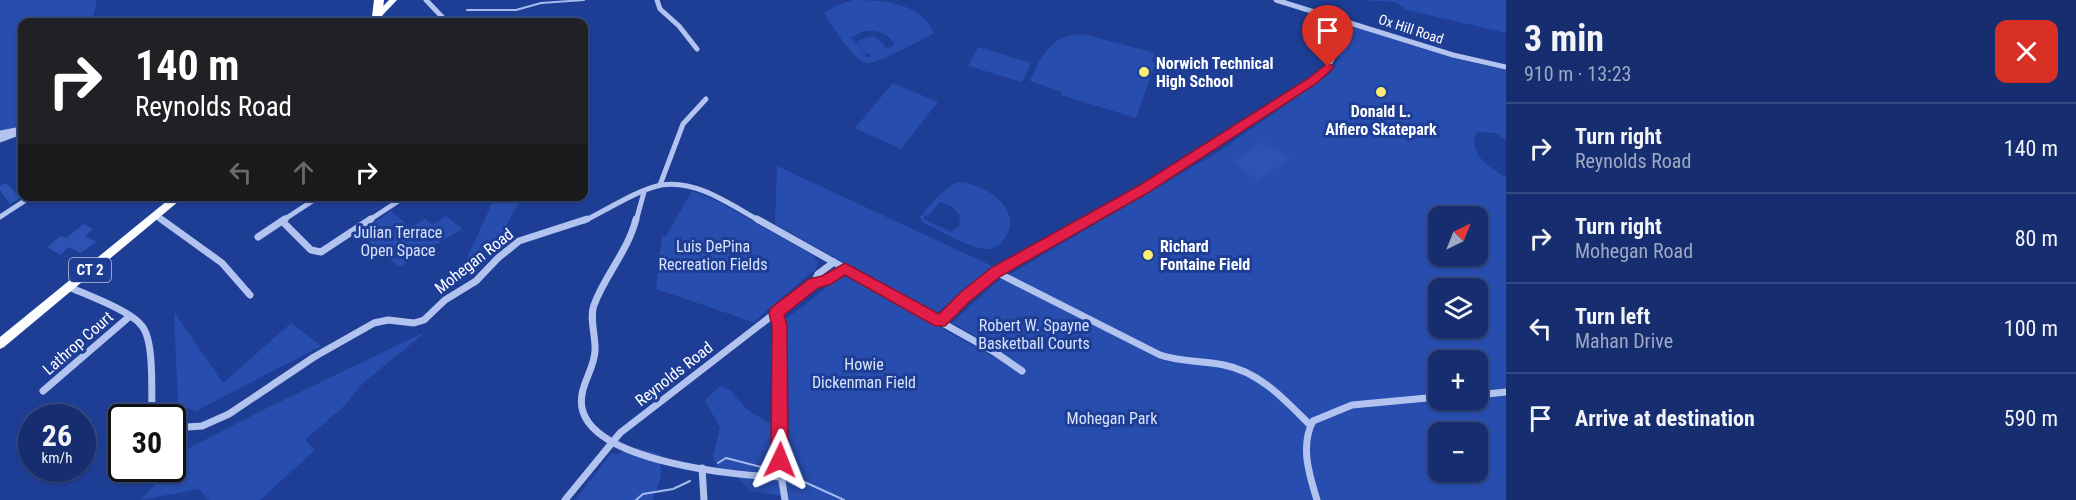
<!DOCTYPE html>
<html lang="en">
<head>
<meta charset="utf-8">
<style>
  :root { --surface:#162e70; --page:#1f3675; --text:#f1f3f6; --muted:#9ea8c3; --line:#354a83 }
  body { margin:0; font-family:"Roboto Condensed",sans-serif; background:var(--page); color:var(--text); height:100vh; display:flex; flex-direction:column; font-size:22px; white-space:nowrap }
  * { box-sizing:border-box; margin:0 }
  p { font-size:20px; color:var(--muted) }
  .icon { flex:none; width:33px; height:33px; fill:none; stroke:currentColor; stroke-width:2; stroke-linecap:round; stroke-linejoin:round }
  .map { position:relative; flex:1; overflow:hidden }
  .panel { display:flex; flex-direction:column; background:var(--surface); width:570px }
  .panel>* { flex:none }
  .top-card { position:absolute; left:18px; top:18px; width:570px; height:183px; border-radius:12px; box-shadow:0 2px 4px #0004,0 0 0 2px var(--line); background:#202124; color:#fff; overflow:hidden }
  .needle { width:39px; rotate:43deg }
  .fabs { position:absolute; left:1428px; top:206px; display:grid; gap:12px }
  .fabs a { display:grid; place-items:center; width:60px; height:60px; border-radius:12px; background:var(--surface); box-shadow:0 2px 4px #0004,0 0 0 2px var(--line); font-size:30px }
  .speed { position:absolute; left:18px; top:404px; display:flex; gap:12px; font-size:30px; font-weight:700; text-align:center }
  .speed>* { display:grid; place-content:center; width:78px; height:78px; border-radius:50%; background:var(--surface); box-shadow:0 2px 4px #0004,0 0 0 2px var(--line); line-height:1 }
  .speed small { font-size:15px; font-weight:400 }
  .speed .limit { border:3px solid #111; border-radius:9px; background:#fff; color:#111 }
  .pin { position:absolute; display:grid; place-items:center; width:51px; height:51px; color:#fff; margin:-62px -26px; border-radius:50% 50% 50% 0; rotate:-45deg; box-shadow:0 0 6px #0007 }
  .pin .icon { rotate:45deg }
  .me { position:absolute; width:66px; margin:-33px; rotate:2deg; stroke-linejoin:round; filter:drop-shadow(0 0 4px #0008) }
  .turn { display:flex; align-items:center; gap:21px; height:126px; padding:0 18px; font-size:27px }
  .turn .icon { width:78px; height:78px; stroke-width:2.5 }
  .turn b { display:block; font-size:42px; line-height:51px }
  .lanes { display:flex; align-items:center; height:57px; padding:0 18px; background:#0003; justify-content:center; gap:30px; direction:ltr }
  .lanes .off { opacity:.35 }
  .round { display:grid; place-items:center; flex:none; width:63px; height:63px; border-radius:12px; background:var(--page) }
  .overview { display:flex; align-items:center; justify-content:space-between; height:102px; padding:0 18px }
  h1 { font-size:36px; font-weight:700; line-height:45px }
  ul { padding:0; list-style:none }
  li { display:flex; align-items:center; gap:18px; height:90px; padding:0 18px; border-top:2px solid var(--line) }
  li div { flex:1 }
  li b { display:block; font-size:22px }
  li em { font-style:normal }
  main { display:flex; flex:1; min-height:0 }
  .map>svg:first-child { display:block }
</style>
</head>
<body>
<main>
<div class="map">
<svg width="1506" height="500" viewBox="0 0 1506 500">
  <rect width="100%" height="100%" fill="#1e3e96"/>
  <g fill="#274dae" fill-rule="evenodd">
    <path d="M0,0H97L92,22H22V127L0,131Z"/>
    <path d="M853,0C882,0 921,2 934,33C921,40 879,64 866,63C853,61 831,23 824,13L835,6ZM864,31C876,30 889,33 895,45L885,49L884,45L874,36L859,40L857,43L866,53H871L870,57H865V53L851,37Z"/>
    <path d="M1363,0H1506V33L1407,10L1395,2Z"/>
    <path d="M1354,27L1456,59L1506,70V140L1495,133L1478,132C1464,150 1491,170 1506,177V500H788L783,496L751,491L729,470L717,467L713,456L720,428L705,400L721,386L730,390L746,409L769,423L787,414L786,319L835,281L845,277L855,279L991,356L997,348L952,323L995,283L1221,150L1331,73ZM1438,216H1478V255H1438ZM1438,288H1478V327H1438ZM1438,360H1478V399H1438ZM1438,432H1478V471H1438Z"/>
    <path d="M1083,34L1155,53L1152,61L1155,64L1136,118L1061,95L1062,92L1030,81C1042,55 1050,35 1083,34Z"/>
    <path d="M978,47L1031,63L1022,82L968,66Z"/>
    <path d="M893,83L938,102L901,149L855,128Z"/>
    <path d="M777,166L992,266L936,314L775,224Z"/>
    <path d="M957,182C982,182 1025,208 1005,238C1002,242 997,248 991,249C975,252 937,229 922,222L920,217L939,195ZM940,202L953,207L960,216L959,226L951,232L924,219V216L930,214Z"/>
    <path d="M692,191L717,201L814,256L818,262L816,269L753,322L656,289L662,236H666Z"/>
    <path d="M495,197H522L494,247L462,269Z"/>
    <path d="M391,211L411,228L425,219L433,225L446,216L462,229L399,267L359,233Z"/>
    <path d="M174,312L223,383L291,323L321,346L196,411L178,405Z"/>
    <path d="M427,331L364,382L344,406L305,440L315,450L260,500H209L199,489L140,500L172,468L185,450L269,407Z"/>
    <path d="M626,448H638L660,454L661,477L653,500H575L612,453L617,455Z"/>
  </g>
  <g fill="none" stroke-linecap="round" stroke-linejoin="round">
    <g stroke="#a5bbf0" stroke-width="2">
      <path d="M467,10H516L541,3L584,0"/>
      <path d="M718,463L726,458L773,470"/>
      <path d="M787,474L844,500"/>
      <path d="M636,500L643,494L673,489L690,481"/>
    </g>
  </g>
  <g fill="#2d52b3">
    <path d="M1262,142L1291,157L1257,181L1233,161Z"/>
    <path d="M6,183L20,198L10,204L0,190V186Z"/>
    <path d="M84,224L93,229L85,236L96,242L81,253L69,247L60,255L47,247L61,236L66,238Z"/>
  </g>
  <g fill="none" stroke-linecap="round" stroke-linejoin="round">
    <g stroke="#b2c3ef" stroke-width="5">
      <path d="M426,0L447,22"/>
      <path d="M657,0L660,9L679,26L697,49"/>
      <path d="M1276,0L1453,55L1506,67"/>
      <path d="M0,140L22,132"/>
      <path d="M660,185L683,124L706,99"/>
      <path d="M156,216L163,221"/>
      <path d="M0,217L32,196"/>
      <path d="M282,221L320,196"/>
      <path d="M368,221L406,196"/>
      <path d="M584,221C607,210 637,190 661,185C696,179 731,205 760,221"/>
      <path d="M636,221L644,192"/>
      <path d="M1088,221L1145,189L1318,78L1331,61L1347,21"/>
    </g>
    <g stroke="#b2c3ef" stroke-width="7">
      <path d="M161,219L222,263L250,295"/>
      <path d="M636,219C628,251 605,275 594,305C589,318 596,337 595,351C594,371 578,387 582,408C593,462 737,476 781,477"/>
      <path d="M757,219L996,353L1022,371"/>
      <path d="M282,221L311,250L321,252L371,219"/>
      <path d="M258,237L285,219"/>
      <path d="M996,272L1160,355C1181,362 1203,361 1224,365C1260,372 1285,400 1310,425"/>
      <path d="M814,283L818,274L834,262"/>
      <path d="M69,287C87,295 131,311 142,326C155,342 151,396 152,417"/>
      <path d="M776,313L780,325V468L785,500"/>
      <path d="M940,322L965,297L996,272L1091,219"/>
      <path d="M43,391L130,316"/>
      <path d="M1478,395L1506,392"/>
      <path d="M172,428L202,426L229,414L314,357L374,323L388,320L414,323L424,320L445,300L476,281L498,258L519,241L587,219"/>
      <path d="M702,468L704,500"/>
      <path d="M565,500L620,433L814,283L826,280L845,269"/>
      <path d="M1317,500C1309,474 1300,446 1313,421L1352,405L1438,397"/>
    </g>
    <path stroke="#b2c3ef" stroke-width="7" d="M0,134L22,130"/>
    <g fill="#fcfdff" fill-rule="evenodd">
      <path d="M389,0H397L376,22H368Z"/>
      <path d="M173,196H185L4,347L0,349V337Z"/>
    </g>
    <path fill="#fff" fill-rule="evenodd" d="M374,0H384L382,17L377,20L372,17Z"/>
  </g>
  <path fill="#e11d48" stroke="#92132f" stroke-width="1.5" d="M1328,63L1334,67L1317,83L1149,192L1001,276L970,301L945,326H935L845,275L831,284L818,288L784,315L787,325L788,460L785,465L780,468L774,465L771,460L772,325L769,313L771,308L809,279L822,276L845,263L939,314L960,293L991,268L1140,185L1309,78Z"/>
  <g fill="#fded71" stroke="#1e3e96" stroke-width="2">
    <circle cx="1144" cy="72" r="6"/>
    <circle cx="1381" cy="92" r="6"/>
    <circle cx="1148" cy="255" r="6"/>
  </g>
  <g text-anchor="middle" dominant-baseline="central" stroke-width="6" stroke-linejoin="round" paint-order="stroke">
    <g font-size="14" fill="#fff" stroke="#1e3e96">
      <text transform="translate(1411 29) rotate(18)">Ox Hill Road</text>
    </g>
    <rect fill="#1e3e96" stroke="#bcc5e0" stroke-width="1.5" x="69" y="258" width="42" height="24" rx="4.5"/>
    <g font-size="15" font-weight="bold" fill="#fff">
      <text x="90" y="270">CT 2</text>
    </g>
    <g font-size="16" font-weight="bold" fill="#fff" stroke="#1e3e96" text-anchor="start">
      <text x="1156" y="63">Norwich Technical<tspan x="1156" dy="18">High School</tspan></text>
      <text x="1381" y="111" text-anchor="middle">Donald L.<tspan x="1381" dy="18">Alfiero Skatepark</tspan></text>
      <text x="1160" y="246">Richard<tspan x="1160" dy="18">Fontaine Field</tspan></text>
    </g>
    <g font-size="16" fill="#d8e2fb" stroke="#1e3e96">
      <text x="398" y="232">Julian Terrace<tspan x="398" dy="18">Open Space</tspan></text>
      <text x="713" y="246">Luis DePina<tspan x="713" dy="18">Recreation Fields</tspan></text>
      <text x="1034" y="325">Robert W. Spayne<tspan x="1034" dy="18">Basketball Courts</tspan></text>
      <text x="864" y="364">Howie<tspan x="864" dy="18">Dickenman Field</tspan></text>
      <text x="1112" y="418">Mohegan Park</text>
    </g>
    <g font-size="16" fill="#fff" stroke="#1e3e96">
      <text transform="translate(474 261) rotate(-38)">Mohegan Road</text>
      <text transform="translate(78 343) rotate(-41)">Lathrop Court</text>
      <text transform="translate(674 374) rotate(-38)">Reynolds Road</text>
    </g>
  </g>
</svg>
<div class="fabs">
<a><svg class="needle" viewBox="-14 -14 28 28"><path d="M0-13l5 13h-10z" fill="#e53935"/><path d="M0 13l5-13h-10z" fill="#9ea8c3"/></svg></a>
<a><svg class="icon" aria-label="layers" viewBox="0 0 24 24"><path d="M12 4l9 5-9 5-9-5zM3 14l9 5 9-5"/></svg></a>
<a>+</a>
<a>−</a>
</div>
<div class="speed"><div>26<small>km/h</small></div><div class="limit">30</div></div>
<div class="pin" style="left:1328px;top:67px;background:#d93025"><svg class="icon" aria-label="arrive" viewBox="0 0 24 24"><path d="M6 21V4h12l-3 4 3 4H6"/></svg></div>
<svg class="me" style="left:780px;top:460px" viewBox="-20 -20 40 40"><path d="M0-17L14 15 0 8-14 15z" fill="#e11d48" stroke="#fff" stroke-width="4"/></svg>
<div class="top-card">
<div class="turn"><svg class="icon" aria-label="right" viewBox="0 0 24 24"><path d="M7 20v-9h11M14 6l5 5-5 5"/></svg><div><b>140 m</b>Reynolds Road</div></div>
<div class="lanes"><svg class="icon off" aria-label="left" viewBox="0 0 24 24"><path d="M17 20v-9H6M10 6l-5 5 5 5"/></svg><svg class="icon off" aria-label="ahead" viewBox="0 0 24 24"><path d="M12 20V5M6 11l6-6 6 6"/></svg><svg class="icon" aria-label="right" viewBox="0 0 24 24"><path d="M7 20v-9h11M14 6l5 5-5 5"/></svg></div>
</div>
</div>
<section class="panel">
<div class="overview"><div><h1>3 min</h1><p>910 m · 13:23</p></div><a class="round" style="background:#d93025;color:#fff"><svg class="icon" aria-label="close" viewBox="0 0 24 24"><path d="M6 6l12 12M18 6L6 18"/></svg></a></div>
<ul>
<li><svg class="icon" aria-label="right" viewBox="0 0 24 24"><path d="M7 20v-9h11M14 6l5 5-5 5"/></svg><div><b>Turn right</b><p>Reynolds Road</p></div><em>140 m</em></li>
<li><svg class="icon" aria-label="right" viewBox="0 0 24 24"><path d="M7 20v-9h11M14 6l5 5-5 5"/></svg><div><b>Turn right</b><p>Mohegan Road</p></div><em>80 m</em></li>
<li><svg class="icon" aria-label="left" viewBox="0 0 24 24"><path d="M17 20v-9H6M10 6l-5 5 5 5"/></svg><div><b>Turn left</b><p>Mahan Drive</p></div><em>100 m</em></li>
<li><svg class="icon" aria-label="arrive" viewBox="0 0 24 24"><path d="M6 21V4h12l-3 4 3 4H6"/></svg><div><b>Arrive at destination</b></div><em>590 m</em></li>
</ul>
</section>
</main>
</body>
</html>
